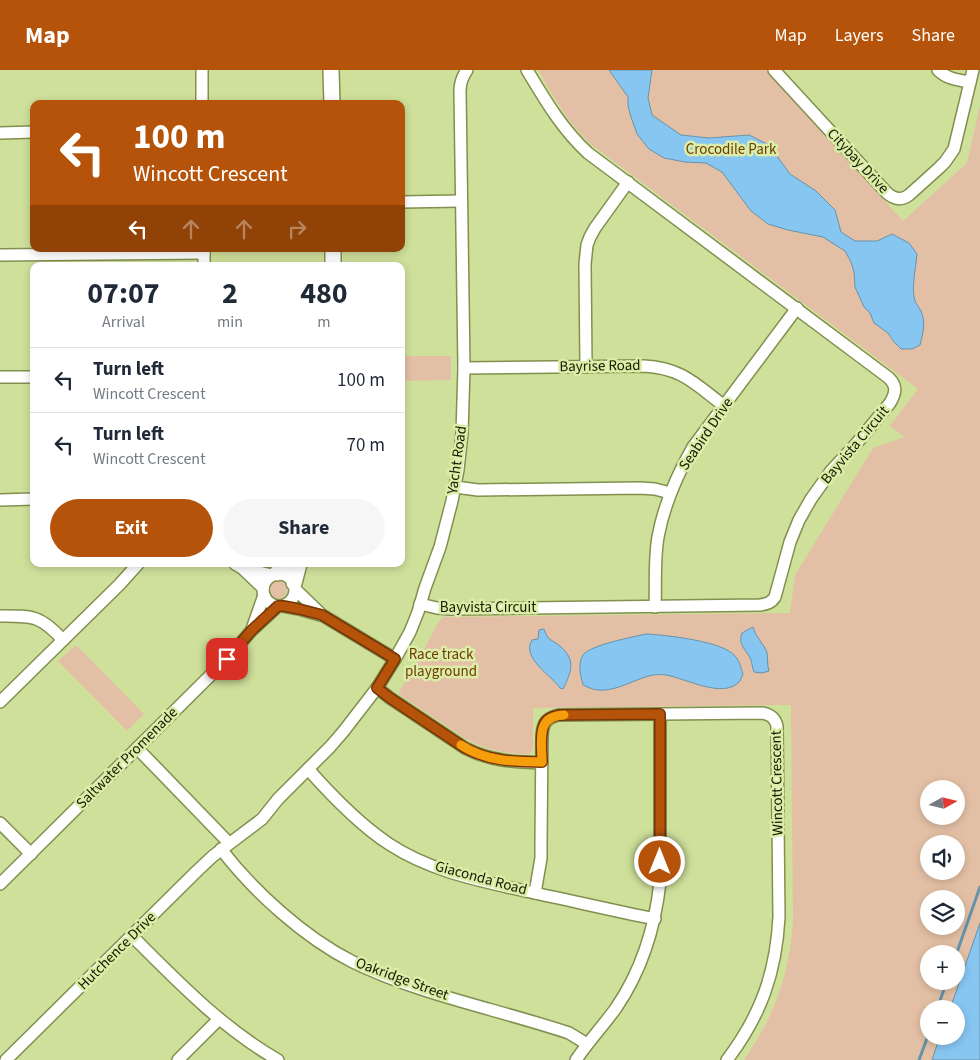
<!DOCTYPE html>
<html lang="en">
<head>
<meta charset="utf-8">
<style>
  :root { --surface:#fff; --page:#f6f6f7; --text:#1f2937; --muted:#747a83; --line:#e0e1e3; --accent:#b45309 }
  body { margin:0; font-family:"Source Sans 3",sans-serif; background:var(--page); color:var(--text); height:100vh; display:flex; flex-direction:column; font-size:19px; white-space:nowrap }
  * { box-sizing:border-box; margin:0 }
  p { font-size:16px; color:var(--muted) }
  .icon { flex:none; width:28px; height:28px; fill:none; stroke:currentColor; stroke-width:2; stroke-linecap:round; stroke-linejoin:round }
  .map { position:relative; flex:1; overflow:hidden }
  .drawer { position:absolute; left:30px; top:192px; width:375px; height:305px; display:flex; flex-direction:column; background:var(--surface); border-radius:10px; box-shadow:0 2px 8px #0003 }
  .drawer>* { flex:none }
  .guide { position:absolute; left:30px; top:30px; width:375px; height:152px; border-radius:10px; box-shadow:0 2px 8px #0003; background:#b45309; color:#fff; overflow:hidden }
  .needle { width:32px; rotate:82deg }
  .fabs { position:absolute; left:920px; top:710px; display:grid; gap:10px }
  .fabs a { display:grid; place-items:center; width:45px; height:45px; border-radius:50%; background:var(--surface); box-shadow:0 2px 8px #0003; font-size:25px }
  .pin { position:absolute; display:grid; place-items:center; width:42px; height:42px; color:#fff; margin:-21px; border-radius:10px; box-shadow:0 2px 8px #0006 }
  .me { position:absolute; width:55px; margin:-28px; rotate:0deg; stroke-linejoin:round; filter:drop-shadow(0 0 4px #0008) }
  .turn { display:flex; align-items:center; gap:18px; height:105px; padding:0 20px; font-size:22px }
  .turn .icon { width:65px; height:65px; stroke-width:2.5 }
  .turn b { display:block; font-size:35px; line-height:42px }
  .lanes { display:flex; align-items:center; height:48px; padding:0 20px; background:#0003; justify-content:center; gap:25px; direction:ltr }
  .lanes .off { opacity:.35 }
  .eta { display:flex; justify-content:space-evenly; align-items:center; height:85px; text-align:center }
  .eta b { font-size:30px; font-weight:700; line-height:35px }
  .primary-button { display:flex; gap:10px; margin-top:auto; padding:10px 20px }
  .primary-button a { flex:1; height:58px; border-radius:30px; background:var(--accent); color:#fff; font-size:20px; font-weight:700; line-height:58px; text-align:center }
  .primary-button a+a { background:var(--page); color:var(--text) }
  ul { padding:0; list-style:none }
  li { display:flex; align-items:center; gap:15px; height:65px; padding:0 20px; border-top:1px solid var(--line) }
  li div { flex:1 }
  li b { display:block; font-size:19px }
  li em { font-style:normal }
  header { display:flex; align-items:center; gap:30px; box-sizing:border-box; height:70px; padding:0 25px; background:var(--accent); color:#fff }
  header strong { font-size:24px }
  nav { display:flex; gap:28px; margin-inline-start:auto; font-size:18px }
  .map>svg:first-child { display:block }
</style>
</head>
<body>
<header>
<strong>Map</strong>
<nav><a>Map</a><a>Layers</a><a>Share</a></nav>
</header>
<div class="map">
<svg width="980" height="990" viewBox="0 0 980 990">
  <rect width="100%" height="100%" fill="#cfe09b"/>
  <g fill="#e3c0a5" fill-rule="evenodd">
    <path d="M538,0H766L903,151L967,93L980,35V990H744C775,945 789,906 793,852L791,635L533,638V679L529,684C506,684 487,680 466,669L400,625L399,622L413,599L438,553L443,547L790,543L795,505L873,378L905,367L890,356L918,319L592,75C568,54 554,27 538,0ZM929,719H956V746H929ZM929,774H956V801H929ZM929,829H956V856H929ZM929,884H956V911H929ZM929,939H956V966H929Z"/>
    <path d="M401,286H451V310L401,311Z"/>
    <circle cx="278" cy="520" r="9"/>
    <path d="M76,575L144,644L127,661L58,591Z"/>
  </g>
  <g fill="#88c6f2" stroke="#6693aa">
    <path d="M609,0H652L648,28L652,45L681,65L709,68L749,65L769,75L790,104L816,121L835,140L841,162L855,171H877L892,164L909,173L917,184C916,196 911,219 915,231C916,234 919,237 921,241C926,253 923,263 920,275L912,279H901L894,272L888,263L874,253L870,243L864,237L855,217L854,202L851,192L845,181L823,167L788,160L768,154L751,141L722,102L706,93L685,92L664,88L649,79L637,64L631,47L628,36V27Z"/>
    <path d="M753,557C756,568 765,575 767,583C768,589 767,595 769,601L762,603L754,602C752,597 752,590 749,586C744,578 738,573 742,563Z"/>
    <path d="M544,559C548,571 551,569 560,576C576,590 572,601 563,619L560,618C551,605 521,588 532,570L538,569L539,560Z"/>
    <path d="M646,564C665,565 723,571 735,586C740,591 741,598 743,604C742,606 741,609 740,611C724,630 685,608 666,605C643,601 623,622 598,620C593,620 588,617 583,615C581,606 577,595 583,585C590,575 633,567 646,564Z"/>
    <path d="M980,853V990H932L940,966H956V939H950Z"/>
  </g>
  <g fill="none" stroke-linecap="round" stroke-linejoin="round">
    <g stroke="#6693aa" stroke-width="3">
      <path d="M956,885L980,817"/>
      <path d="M937,939L947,911"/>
      <path d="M919,990L929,963"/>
    </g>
    <g stroke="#81904e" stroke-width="14">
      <g id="minor">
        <path d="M202,0V34"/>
        <path d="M774,0L887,123C894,129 901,131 909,125L939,98L945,92L954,79L973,0"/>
        <path d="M938,0C947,9 958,10 970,12"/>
        <path d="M0,63L34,62"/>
        <path d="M401,132L461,131"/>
        <path d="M204,179V196"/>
        <path d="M0,185L204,183"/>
        <path d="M586,297L585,194L587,175L590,167L595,158L628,112"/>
        <path d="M464,298L644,296C682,298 695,314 723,335"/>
        <path d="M0,307H34"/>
        <path d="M455,417L478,420L640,418L655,419L670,423"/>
        <path d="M0,430L34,429"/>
        <path d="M235,494L242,498L263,518"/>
        <path d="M242,498L272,505"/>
        <circle cx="279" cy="520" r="16"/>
        <path d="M296,520L322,545L395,589"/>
        <path d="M420,534L437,538L451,539L760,535C767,534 771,533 775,527L790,472L799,450L811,429L831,401L856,374L890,333C896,323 897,316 889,308L588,83C562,59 545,30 527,0"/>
        <path d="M283,536L299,539L320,545"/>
        <path d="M655,537C656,514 654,490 658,467C664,434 677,405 693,377L797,238"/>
        <path d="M0,546C33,546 40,545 63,570"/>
        <path d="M252,559L264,525"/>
        <path d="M377,618L390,628L465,678C490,691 514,692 542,693"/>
        <path d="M0,632L119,515L138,494"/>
        <path d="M137,678L229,773"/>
        <path d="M308,699C331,725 360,755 389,774C430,801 477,810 525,821C568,830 611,840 655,849"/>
        <path d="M0,753L31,784"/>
        <path d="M221,779C254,822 305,868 353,892C421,925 497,939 569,963L587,974"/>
        <path d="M0,814L227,589L252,560L278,536"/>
        <path d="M535,823L541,788V773L542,665C543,653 546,648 559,645L763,643C771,645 775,648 777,656L779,847C776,903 761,945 727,990"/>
        <path d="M132,866C177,911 222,958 278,990"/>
        <path d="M6,990L197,801L213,786L262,749L278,729L330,677L343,662L377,618L395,589L410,562L418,542L425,518L440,477L452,431L458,400L462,363L464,298L460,21C460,13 462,7 467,0"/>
        <path d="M178,990L219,949"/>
        <path d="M576,990C588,972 603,956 616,938C642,900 655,858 660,812V644"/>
      </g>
    </g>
    <g stroke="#81904e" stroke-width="18">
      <g id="tertiary">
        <path d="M331,0L332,34"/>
        <path d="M333,179V196"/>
        <path d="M277,503L286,494"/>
        <path d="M294,513L299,494"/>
      </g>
    </g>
    <use href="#minor" stroke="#fff" stroke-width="11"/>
    <use href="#tertiary" stroke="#fff" stroke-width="15"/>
  </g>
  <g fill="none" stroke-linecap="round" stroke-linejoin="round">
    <g stroke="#753606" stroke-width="12">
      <path id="route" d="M227,589L252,560L278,536H283L299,539L322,545L395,589L377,618L390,628L465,678C490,691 514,692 542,692C542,681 539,657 547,650C550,647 555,646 559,645L660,644V792"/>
    </g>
    <use href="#route" stroke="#b45309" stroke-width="9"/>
    <path stroke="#f59e0b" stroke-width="9" d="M461,675C485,691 513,692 542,692C542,672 535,646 564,645"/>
  </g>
  <g text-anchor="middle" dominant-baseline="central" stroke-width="5" stroke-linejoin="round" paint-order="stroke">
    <g font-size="15" fill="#6e3b01" stroke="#dceda8">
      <text x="731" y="79">Crocodile Park</text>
      <text x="441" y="584">Race track<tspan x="441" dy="17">playground</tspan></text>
    </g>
    <g font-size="15" fill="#161c02" stroke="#dceda8">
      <text transform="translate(858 91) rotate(47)">Citybay Drive</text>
      <text transform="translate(600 296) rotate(-1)">Bayrise Road</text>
      <text transform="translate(706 364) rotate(-56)">Seabird Drive</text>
      <text transform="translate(855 375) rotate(-50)">Bayvista Circuit</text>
      <text transform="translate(457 390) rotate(-82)">Yacht Road</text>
      <text x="488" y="537">Bayvista Circuit</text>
      <text transform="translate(127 688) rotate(-45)">Saltwater Promenade</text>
      <text transform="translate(777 713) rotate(-91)">Wincott Crescent</text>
      <text transform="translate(481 808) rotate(15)">Giaconda Road</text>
      <text transform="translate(117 881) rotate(-45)">Hutchence Drive</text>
      <text transform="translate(402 909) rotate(20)">Oakridge Street</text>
    </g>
  </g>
</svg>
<div class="fabs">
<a><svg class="needle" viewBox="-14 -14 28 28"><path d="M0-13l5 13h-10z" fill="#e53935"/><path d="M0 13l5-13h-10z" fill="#747a83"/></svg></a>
<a><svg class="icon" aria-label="sound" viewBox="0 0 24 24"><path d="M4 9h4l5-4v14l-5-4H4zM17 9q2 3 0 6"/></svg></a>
<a><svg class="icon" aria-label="layers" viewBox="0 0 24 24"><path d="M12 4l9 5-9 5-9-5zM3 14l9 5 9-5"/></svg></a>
<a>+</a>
<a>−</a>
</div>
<div class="pin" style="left:227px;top:589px;background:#d93025"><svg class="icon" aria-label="arrive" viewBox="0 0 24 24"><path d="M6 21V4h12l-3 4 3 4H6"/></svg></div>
<svg class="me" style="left:660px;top:792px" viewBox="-20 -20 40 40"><circle r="17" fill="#b45309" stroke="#fff" stroke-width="3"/><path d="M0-11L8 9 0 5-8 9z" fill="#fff"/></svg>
<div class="guide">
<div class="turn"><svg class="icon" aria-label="left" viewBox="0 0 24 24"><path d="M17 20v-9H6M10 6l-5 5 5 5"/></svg><div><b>100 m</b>Wincott Crescent</div></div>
<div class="lanes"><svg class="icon" aria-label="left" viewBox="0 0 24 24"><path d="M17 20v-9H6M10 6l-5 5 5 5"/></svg><svg class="icon off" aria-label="ahead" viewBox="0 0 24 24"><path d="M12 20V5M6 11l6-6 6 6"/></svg><svg class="icon off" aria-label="ahead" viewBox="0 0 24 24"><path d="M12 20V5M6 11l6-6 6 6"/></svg><svg class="icon off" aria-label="right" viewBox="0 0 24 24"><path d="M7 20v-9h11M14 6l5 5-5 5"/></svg></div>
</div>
<section class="drawer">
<div class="eta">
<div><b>07:07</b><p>Arrival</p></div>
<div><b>2</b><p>min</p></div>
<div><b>480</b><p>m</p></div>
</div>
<ul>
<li><svg class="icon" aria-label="left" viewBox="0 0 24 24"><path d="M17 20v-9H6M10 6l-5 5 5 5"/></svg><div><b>Turn left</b><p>Wincott Crescent</p></div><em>100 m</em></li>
<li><svg class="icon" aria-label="left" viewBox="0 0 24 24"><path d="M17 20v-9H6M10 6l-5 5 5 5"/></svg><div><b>Turn left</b><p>Wincott Crescent</p></div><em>70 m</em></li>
</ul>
<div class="primary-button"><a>Exit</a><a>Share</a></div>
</section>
</div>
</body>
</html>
